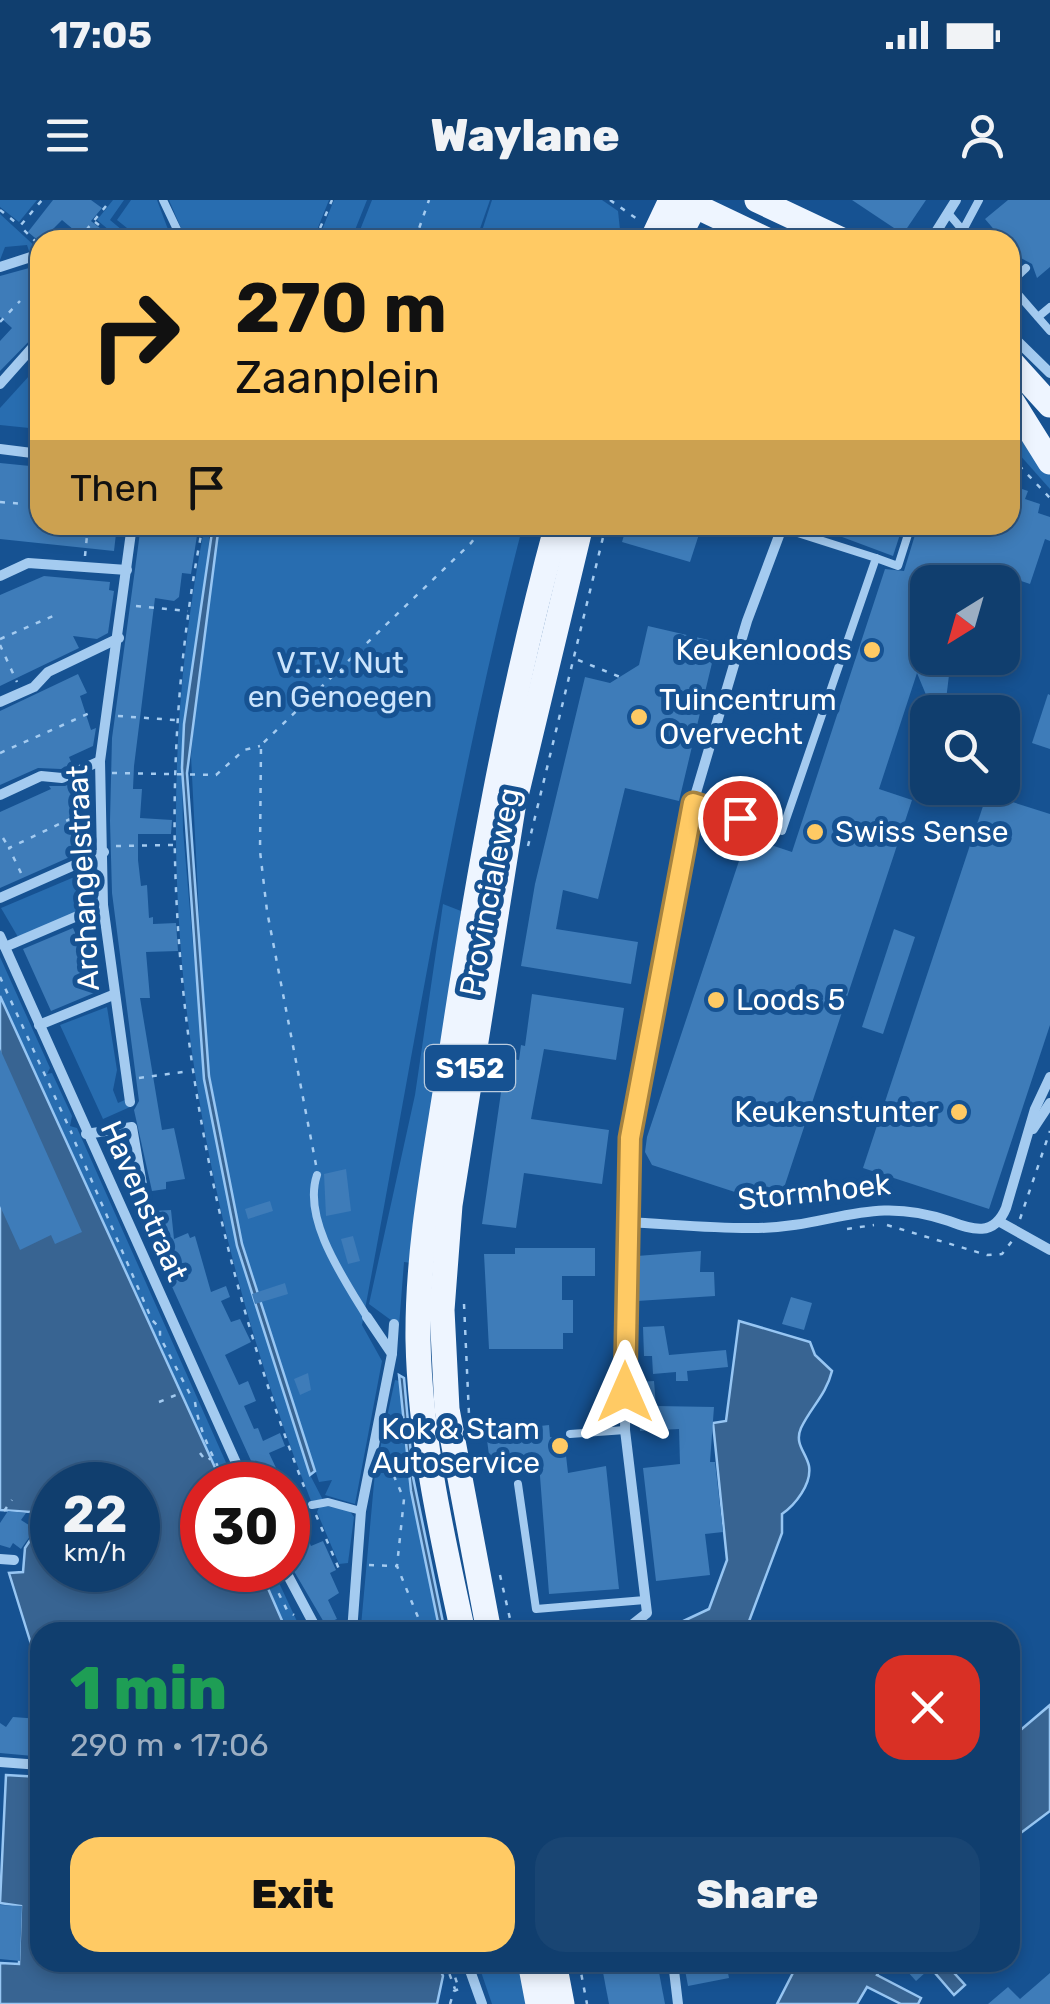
<!DOCTYPE html>
<html lang="en">
<head>
<meta charset="utf-8">
<style>
  :root { --surface:#103e6e; --page:#194573; --text:#f1f3f6; --muted:#9caec2; --line:#305781; --accent:#ffca64 }
  body { margin:0; font-family:Rubik,sans-serif; background:var(--page); color:var(--text); height:100vh; display:flex; flex-direction:column; font-size:38px; white-space:nowrap }
  * { box-sizing:border-box; margin:0 }
  p { font-size:32px; color:var(--muted) }
  .icon { flex:none; width:55px; height:55px; fill:none; stroke:currentColor; stroke-width:2; stroke-linecap:round; stroke-linejoin:round }
  .map { position:relative; flex:1; overflow:hidden }
  .details { position:absolute; left:30px; top:1422px; width:990px; height:350px; display:flex; flex-direction:column; background:var(--surface); border-radius:30px; box-shadow:0 5px 15px #0003,0 0 0 2px var(--line) }
  .details>* { flex:none }
  .guide { position:absolute; left:30px; top:30px; width:990px; height:305px; border-radius:30px; box-shadow:0 5px 15px #0003,0 0 0 2px var(--line); background:#ffca64; color:#111; overflow:hidden }
  .needle { width:65px; rotate:217deg }
  .fabs { position:absolute; left:910px; top:365px; display:grid; gap:20px }
  .fabs a { display:grid; place-items:center; width:110px; height:110px; border-radius:20px; background:var(--surface); box-shadow:0 5px 15px #0003,0 0 0 2px var(--line); font-size:50px }
  .speed { position:absolute; left:30px; top:1262px; display:flex; gap:20px; font-size:50px; font-weight:700; text-align:center }
  .speed>* { display:grid; place-content:center; width:130px; height:130px; border-radius:50%; background:var(--surface); box-shadow:0 5px 15px #0003,0 0 0 2px var(--line); line-height:1 }
  .speed small { font-size:25px; font-weight:400 }
  .speed .limit { border:15px solid #d22; background:#fff; color:#111 }
  .pin { position:absolute; display:grid; place-items:center; width:85px; height:85px; color:#fff; margin:-42px; border:5px solid #fff; border-radius:50%; box-shadow:0 2px 10px #0007 }
  .me { position:absolute; width:110px; margin:-55px; rotate:0deg; stroke-linejoin:round; filter:drop-shadow(0 0 8px #0008) }
  .turn { display:flex; align-items:center; gap:35px; height:210px; padding:0 40px; font-size:45px }
  .turn .icon { width:130px; height:130px; stroke-width:2.5 }
  .turn b { display:block; font-size:70px; line-height:85px }
  .then { display:flex; align-items:center; height:95px; padding:0 40px; background:#0003; gap:20px; font-size:38px }
  .round { display:grid; place-items:center; flex:none; width:105px; height:105px; border-radius:30px; background:var(--page) }
  .overview { display:flex; align-items:center; justify-content:space-between; height:170px; padding:0 40px }
  h1 { font-size:60px; font-weight:800; line-height:75px; color:#1e9e55 }
  .cta { display:flex; gap:20px; margin-top:auto; padding:20px 40px }
  .cta a { flex:1; height:115px; border-radius:30px; background:var(--accent); color:#111; font-size:40px; font-weight:800; line-height:115px; text-align:center }
  .cta a+a { background:var(--page); color:var(--text) }
  .status { display:flex; justify-content:space-between; align-items:center; height:70px; padding:0 50px; background:var(--surface); direction:ltr }
  .status svg { height:28px; fill:currentColor }
  header { display:flex; justify-content:space-between; align-items:center; height:130px; padding:0 40px; background:var(--surface); font-size:45px; font-weight:800 }
  .map>svg:first-child { display:block }
</style>
</head>
<body>
<div class="status"><b>17:05</b><svg viewBox="0 0 49 12"><path d="M0 12V9h3v3zM5 12V6h3v6zM10 12V3h3v9zM15 12V0h3v12zM26 1h20v11H26zM47 4h2v5h-2z"/></svg></div>
<header><svg class="icon" aria-label="menu" viewBox="0 0 24 24"><path d="M4 6h16M4 12h16M4 18h16"/></svg>Waylane<svg class="icon" aria-label="person" viewBox="0 0 24 24"><circle cx="12" cy="8" r="4"/><path d="M4 21q1-7 8-7t8 7"/></svg></header>
<div class="map">
<svg width="1050" height="1804" viewBox="0 0 1050 1804">
  <rect width="100%" height="100%" fill="#165292"/>
  <g fill="#286db0">
    <path d="M0,0H37L19,22L0,7Z"/>
    <path d="M113,0H124L110,20L134,40H121L97,20Z"/>
    <path d="M131,0H157L172,40H142L117,20Z"/>
    <path d="M169,0H329L313,40H186Z"/>
    <path d="M334,0H367L351,40H318Z"/>
    <path d="M372,0H490L476,40H356Z"/>
    <path d="M492,0H602L618,11L621,39L479,40Z"/>
    <path d="M0,14L38,49L29,51L27,45L5,47L0,60Z"/>
    <path d="M40,164L39,229L0,225V208Z"/>
    <path d="M1010,217L1050,271V289L1010,244Z"/>
    <path d="M205,325H209V343L182,571L183,630L197,792L200,734L191,556L202,435L218,325H523C454,589 413,857 362,1125L382,1161L355,1304L325,1295L332,1280L319,1282L242,1044L200,825L204,879L237,1046L310,1275L323,1300L311,1301C190,993 139,653 205,325Z"/>
    <path d="M98,667V703L18,737L1,708Z"/>
    <path d="M443,704L461,711L412,1063L404,1062L399,1126L369,1104L415,895Z"/>
    <path d="M0,757L50,868L47,874L52,873L72,916L70,926L77,928L236,1285H223L0,796Z"/>
    <path d="M107,807L117,870L113,890L118,903L127,899L130,907L103,919L60,825Z"/>
    <path d="M395,1180L399,1181L411,1291L440,1432H363L361,1426L375,1272Z"/>
    <path d="M320,1305L349,1310L354,1317L348,1363L339,1364L317,1312Z"/>
    <path d="M260,1370H273L302,1432H287Z"/>
    <path d="M478,1763H520L528,1804H492Z"/>
  </g>
  <g fill="#386492" stroke="#97c6f3" stroke-width="2.5" fill-rule="evenodd">
    <path d="M213,325H219L187,573L209,876L242,1044L315,1271L310,1275L237,1046L204,879L182,568L184,524Z"/>
    <path d="M0,796L223,1285H202V1370H260L287,1432H40V1473L9,1373L23,1372L25,1348L48,1313L0,1310ZM52,1285H138V1370H52Z"/>
    <path d="M739,1121L810,1142L815,1155L832,1171C826,1195 811,1207 801,1228C794,1244 806,1252 809,1266C812,1284 795,1305 782,1314V1333L745,1432H660L709,1409L727,1360L713,1223L726,1221Z"/>
    <path d="M399,1175L404,1178L413,1277L445,1432H440L411,1291Z"/>
    <path d="M1050,1505V1611L1010,1641V1539Z"/>
    <path d="M6,1575L40,1577V1762H437L443,1776L437,1804H0V1763L19,1764L21,1706L0,1703Z"/>
    <path d="M798,1763H885L877,1775L921,1798L918,1804H901L867,1787L857,1804H777Z"/>
    <path d="M906,1763H945L965,1785L954,1795L928,1765Z"/>
  </g>
  <g fill="#3e7cb9">
    <path d="M53,0H91L102,8L91,21L115,40H86L62,20L40,42L28,32Z"/>
    <path d="M852,0H926L903,34Z"/>
    <path d="M1008,0H1050V67L1037,78L1032,64L1019,57V48L1010,46V40H1003L985,19Z"/>
    <path d="M40,65V130L0,171V141L12,128L0,117V76Z"/>
    <path d="M0,263L40,267V325L101,329L102,325H117L114,351L0,339Z"/>
    <path d="M1010,285L1028,291L1025,299L1040,304L1038,313L1050,317V341L1045,339L1030,384L985,369L981,382H928V458H939L935,471L949,475L946,500L938,506L929,502L917,473L879,589L912,600L778,1006L652,965L645,952L647,937L747,637L792,652L885,369L904,371L918,325H1010Z"/>
    <path d="M141,325L180,332L181,326L198,329L191,374L182,373L179,397L174,401L155,398L134,566L133,589H142L140,618L172,620L171,634H138V660L141,686L147,685L149,718L153,717V724L176,723L178,751L146,752L150,798H140L162,930L174,928L185,979L166,982V989L152,991L134,910L139,901L112,693L110,621L112,538Z"/>
    <path d="M627,325H702L690,362L622,342Z"/>
    <path d="M810,325H903L893,356Z"/>
    <path d="M44,376L110,382L109,390L114,391L108,433L97,439L73,436L79,448L0,486V395Z"/>
    <path d="M648,426L717,442L679,601L625,588L598,699L563,690L556,729L638,742L631,784L521,766L535,684L585,477L610,483L639,465Z"/>
    <path d="M78,474L87,493L80,496L91,530L96,528L93,546L69,557L72,564L61,569L38,568L0,585V511Z"/>
    <path d="M1048,494L1050,495V549L1032,543Z"/>
    <path d="M90,575L88,632L82,635L88,649L0,688V612L51,589L49,586H65Z"/>
    <path d="M987,594L1050,614V825L989,1009L863,968Z"/>
    <path d="M73,728L83,751L92,748L94,793L51,811L23,749Z"/>
    <path d="M894,729L915,737L883,834L862,827Z"/>
    <path d="M532,794L624,808L616,860L544,849L531,919L609,930L602,984L524,973L516,1028L482,1024L506,858L519,860L521,845L525,846Z"/>
    <path d="M0,849L82,1032L55,1044L51,1035L20,1050L0,1006Z"/>
    <path d="M346,969L351,1011L326,1016L324,974Z"/>
    <path d="M270,1001L273,1011L248,1019L245,1009Z"/>
    <path d="M171,1010L174,1039L188,1033L190,1038L195,1036L211,1092L226,1086L230,1097L221,1101L231,1122L240,1119L251,1142L225,1155L239,1185L248,1181L256,1201L244,1206L254,1229L258,1228L263,1241L280,1233L285,1246L269,1253L284,1285H262L154,1047L152,1011Z"/>
    <path d="M353,1036L360,1061L348,1064L341,1039Z"/>
    <path d="M515,1048H595V1076H562V1100H573V1133H563V1149H489L484,1054H515Z"/>
    <path d="M701,1051L700,1072H714L715,1096L637,1101V1056Z"/>
    <path d="M285,1083L288,1094L255,1104L252,1094Z"/>
    <path d="M791,1097L812,1103L804,1130L782,1124Z"/>
    <path d="M664,1126L669,1155L726,1150L728,1167L687,1171L688,1181H676V1172L653,1174L652,1156H644L643,1127Z"/>
    <path d="M308,1173L311,1190L300,1195L294,1179Z"/>
    <path d="M654,1181L656,1206L714,1207L710,1262H715L723,1332L705,1334L710,1375L656,1381L643,1268L680,1264L679,1229L640,1231L637,1182Z"/>
    <path d="M549,1225L550,1237L564,1238L568,1273L606,1266L619,1389L549,1394L539,1263L503,1267V1262L490,1263L486,1232Z"/>
    <path d="M288,1295L311,1346L323,1341L336,1370L330,1373L339,1393L328,1400L337,1419L325,1424L288,1361Z"/>
    <path d="M8,1311L26,1313L21,1320L35,1329L21,1349L13,1343L10,1348L0,1345V1323Z"/>
    <path d="M13,1517L40,1519V1545L33,1556L0,1553V1523L6,1527Z"/>
    <path d="M0,1705L22,1706L20,1761L0,1759Z"/>
    <path d="M601,1762H657L665,1804H609Z"/>
    <path d="M899,1762H937L916,1781Z"/>
    <path d="M726,1763L729,1778L688,1786L685,1770Z"/>
    <path d="M1050,1773V1804H988L1008,1787L1020,1799Z"/>
  </g>
  <g fill="none" stroke-linecap="round" stroke-linejoin="round">
    <g stroke="#a4cbf0" stroke-width="2.5" stroke-dasharray="5 8" stroke-linecap="butt">
      <path d="M610,0L637,19"/>
      <path d="M0,10L19,25"/>
      <path d="M95,22L118,40"/>
      <path d="M78,40L111,0"/>
      <path d="M315,40L332,0"/>
      <path d="M415,40L429,0"/>
      <path d="M37,43L20,26L42,0"/>
      <path d="M0,122L20,101"/>
      <path d="M1010,256L1050,298"/>
      <path d="M0,302L25,304"/>
      <path d="M183,325L201,328"/>
      <path d="M203,325C139,647 187,991 307,1294"/>
      <path d="M85,356L88,325"/>
      <path d="M136,406L188,411"/>
      <path d="M0,439L53,416"/>
      <path d="M0,445L17,482"/>
      <path d="M578,460L620,477"/>
      <path d="M118,516L175,520"/>
      <path d="M0,553L92,512"/>
      <path d="M112,573L216,575L244,550L260,546"/>
      <path d="M3,638L8,646"/>
      <path d="M116,646L173,645"/>
      <path d="M528,646L606,325"/>
      <path d="M21,673L9,648L72,618"/>
      <path d="M0,777L72,934"/>
      <path d="M139,878L190,871"/>
      <path d="M75,942L152,1120L160,1128V1137L191,1196"/>
      <path d="M316,965L267,711L260,651L261,545L471,343L484,325"/>
      <path d="M1020,1019L1050,931"/>
      <path d="M887,1025L987,1055L1002,1054L1012,1041"/>
      <path d="M847,1029L874,1025"/>
      <path d="M464,1104L469,1215"/>
      <path d="M159,1202L183,1192"/>
      <path d="M195,1202C199,1232 215,1260 227,1285"/>
      <path d="M200,1253L206,1261L211,1258"/>
      <path d="M382,1271L393,1274L404,1299L397,1366L420,1422L408,1432"/>
      <path d="M4,1311L12,1300"/>
      <path d="M47,1313L52,1306"/>
      <path d="M316,1315L339,1369L342,1368"/>
      <path d="M369,1365L397,1366"/>
      <path d="M267,1370L287,1410L294,1415"/>
      <path d="M500,1375L513,1432"/>
      <path d="M239,1380L263,1370"/>
      <path d="M445,1762L455,1789"/>
      <path d="M579,1762L587,1804"/>
      <path d="M450,1804L454,1791L459,1789L450,1762"/>
    </g>
    <g stroke="#a4cbf0" stroke-width="8">
      <path d="M163,0L182,40"/>
      <path d="M948,13L971,40"/>
      <path d="M963,30L979,0"/>
      <path d="M1010,55L1013,53"/>
      <path d="M1010,83L1026,68"/>
      <path d="M1010,85L1050,131"/>
      <path d="M1038,117L1050,107"/>
      <path d="M876,358L898,366L911,325"/>
      <path d="M693,603L782,631L876,358L782,328"/>
      <path d="M317,975C302,1019 344,1079 367,1117"/>
      <path d="M570,1234L625,1230"/>
      <path d="M518,1284L536,1409L645,1400"/>
      <path d="M312,1305L328,1302L361,1311"/>
    </g>
    <g stroke="#a4cbf0" stroke-width="10">
      <path d="M931,40L956,0"/>
      <path d="M0,67L40,54"/>
      <path d="M1010,134L1050,173"/>
      <path d="M0,184L40,139"/>
      <path d="M0,249L40,254"/>
      <path d="M0,376L28,363L127,370"/>
      <path d="M0,502L34,487L48,472L119,438"/>
      <path d="M0,595L41,576L62,578L100,561"/>
      <path d="M0,698L104,652"/>
      <path d="M0,736L246,1285"/>
      <path d="M5,747L103,705"/>
      <path d="M39,825L113,795"/>
      <path d="M130,902L103,705L100,561L132,325"/>
      <path d="M1033,929L1050,903"/>
      <path d="M86,934L132,927L145,1002"/>
      <path d="M627,1022C670,1024 715,1029 758,1028C832,1027 871,994 949,1021C973,1030 994,1037 1006,1008L1035,909L1050,877"/>
      <path d="M1000,1022L1050,1050"/>
      <path d="M392,1153L394,1124"/>
      <path d="M0,1359L14,1360"/>
      <path d="M285,1370L318,1432"/>
      <path d="M352,1432L361,1311L392,1154L367,1117"/>
      <path d="M623,1432L647,1413L625,1230L630,938L693,603L747,421L783,325"/>
      <path d="M0,1562L40,1565"/>
      <path d="M467,1762L482,1804"/>
      <path d="M673,1762L678,1804"/>
    </g>
    <g stroke="#eef5ff" stroke-width="25">
      <path d="M683,0L767,40"/>
      <path d="M757,0L842,40"/>
      <path d="M652,40L671,0"/>
      <path d="M677,40L698,0"/>
      <path d="M1010,161L1050,205"/>
      <path d="M1013,203L1050,262"/>
      <path d="M463,1432C442,1336 420,1240 418,1140C417,1049 435,958 449,868C476,685 508,504 557,325"/>
      <path d="M489,1432L447,1209L442,1110L450,1005L513,608L581,325"/>
      <path d="M530,1762L538,1804"/>
      <path d="M554,1762L562,1804"/>
    </g>
  </g>
  <g fill="none" stroke-linecap="round" stroke-linejoin="round">
    <g stroke="#a68341" stroke-width="25">
      <path id="route" d="M625,1192L630,938L693,603L740,618"/>
    </g>
    <use href="#route" stroke="#ffca64" stroke-width="18"/>
  </g>
  <g fill="#ffca64" stroke="#165292" stroke-width="4">
    <circle cx="872" cy="450" r="10"/>
    <circle cx="639" cy="517" r="10"/>
    <circle cx="815" cy="632" r="10"/>
    <circle cx="716" cy="800" r="10"/>
    <circle cx="959" cy="912" r="10"/>
    <circle cx="560" cy="1246" r="10"/>
  </g>
  <g text-anchor="middle" dominant-baseline="central" stroke-width="10" stroke-linejoin="round" paint-order="stroke">
    <rect fill="#165292" stroke="#b9cbde" stroke-width="2.5" x="425" y="845" width="90" height="46" rx="8"/>
    <g font-size="28" font-weight="bold" fill="#fff">
      <text x="470" y="868">S152</text>
    </g>
    <g font-size="30" fill="#fff" stroke="#165292" text-anchor="end">
      <text x="852" y="450">Keukenloods</text>
      <text x="659" y="500" text-anchor="start">Tuincentrum<tspan x="659" dy="34">Overvecht</tspan></text>
      <text x="835" y="632" text-anchor="start">Swiss Sense</text>
      <text x="736" y="800" text-anchor="start">Loods 5</text>
      <text x="939" y="912">Keukenstunter</text>
      <text x="540" y="1229">Kok &amp; Stam<tspan x="540" dy="34">Autoservice</tspan></text>
    </g>
    <g font-size="30" fill="#cbe4fc" stroke="#165292">
      <text x="340" y="463">V.T.V. Nut<tspan x="340" dy="34">en Genoegen</tspan></text>
    </g>
    <g font-size="30" fill="#fff" stroke="#165292">
      <text transform="translate(83 678) rotate(-93)">Archangelstraat</text>
      <text transform="translate(490 692) rotate(-79)">Provincialeweg</text>
      <text transform="translate(814 992) rotate(-6)">Stormhoek</text>
      <text transform="translate(144 1001) rotate(66)">Havenstraat</text>
    </g>
  </g>
</svg>
<div class="fabs">
<a><svg class="needle" viewBox="-14 -14 28 28"><path d="M0-13l5 13h-10z" fill="#e53935"/><path d="M0 13l5-13h-10z" fill="#9caec2"/></svg></a>
<a><svg class="icon" aria-label="search" viewBox="0 0 24 24"><circle cx="10" cy="10" r="6"/><path d="M15 15l6 6"/></svg></a>
</div>
<div class="speed"><div>22<small>km/h</small></div><div class="limit">30</div></div>
<div class="pin" style="left:740px;top:618px;background:#d93025"><svg class="icon" aria-label="arrive" viewBox="0 0 24 24"><path d="M6 21V4h12l-3 4 3 4H6"/></svg></div>
<svg class="me" style="left:625px;top:1192px" viewBox="-20 -20 40 40"><path d="M0-17L14 15 0 8-14 15z" fill="#ffca64" stroke="#fff" stroke-width="4"/></svg>
<div class="guide">
<div class="turn"><svg class="icon" aria-label="right" viewBox="0 0 24 24"><path d="M7 20v-9h11M14 6l5 5-5 5"/></svg><div><b>270 m</b>Zaanplein</div></div>
<div class="then">Then<svg class="icon" aria-label="arrive" viewBox="0 0 24 24"><path d="M6 21V4h12l-3 4 3 4H6"/></svg></div>
</div>
<section class="details">
<div class="overview"><div><h1>1 min</h1><p>290 m · 17:06</p></div><a class="round" style="background:#d93025;color:#fff"><svg class="icon" aria-label="close" viewBox="0 0 24 24"><path d="M6 6l12 12M18 6L6 18"/></svg></a></div>
<div class="cta"><a>Exit</a><a>Share</a></div>
</section>
</div>
</body>
</html>
